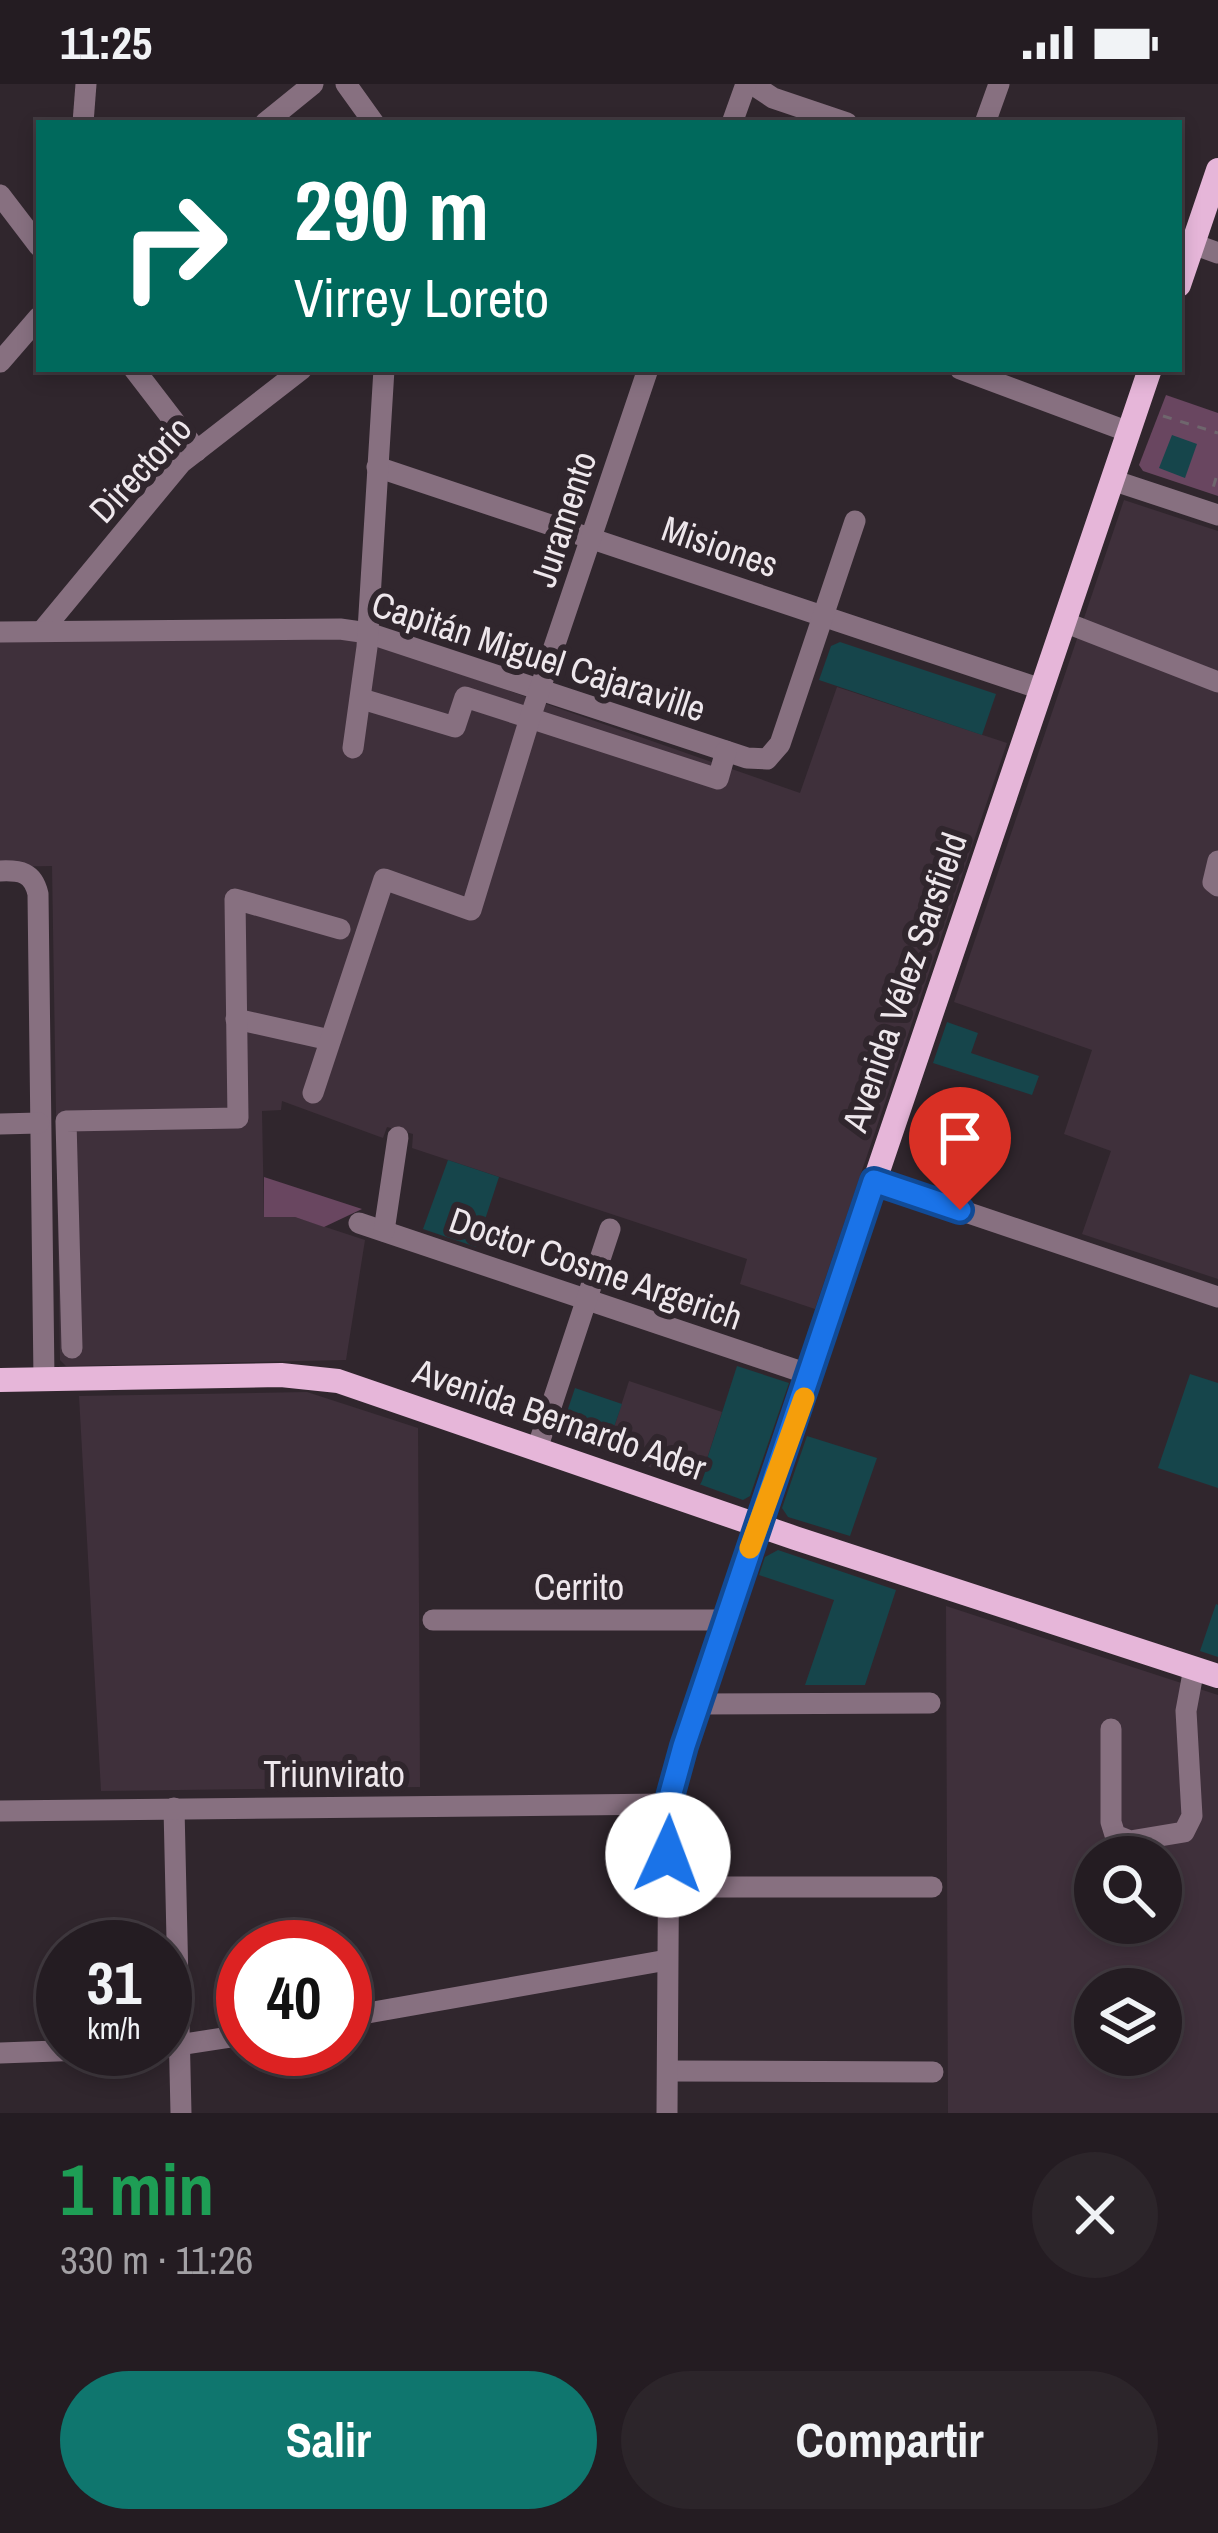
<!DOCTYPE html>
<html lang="es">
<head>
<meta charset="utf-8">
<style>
  :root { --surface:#241c22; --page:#2c252a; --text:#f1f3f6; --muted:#a3a1a5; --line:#413a40; --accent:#0f766e }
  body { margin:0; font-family:"Archivo Narrow",sans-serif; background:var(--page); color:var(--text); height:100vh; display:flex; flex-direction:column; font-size:45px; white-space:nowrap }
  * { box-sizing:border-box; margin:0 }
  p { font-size:39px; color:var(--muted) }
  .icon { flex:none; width:66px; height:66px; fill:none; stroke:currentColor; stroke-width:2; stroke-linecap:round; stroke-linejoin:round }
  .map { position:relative; height:2029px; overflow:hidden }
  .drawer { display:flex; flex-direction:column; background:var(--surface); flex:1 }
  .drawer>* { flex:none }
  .top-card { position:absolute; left:36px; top:36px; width:1146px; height:252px; border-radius:0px; box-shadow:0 6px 18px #0003,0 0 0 3px var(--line); background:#00695c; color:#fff; overflow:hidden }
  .controls { position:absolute; left:1074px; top:1752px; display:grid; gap:24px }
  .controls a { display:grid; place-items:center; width:108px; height:108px; border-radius:50%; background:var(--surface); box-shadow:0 6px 18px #0003,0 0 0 3px var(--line); font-size:60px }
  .speed { position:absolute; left:36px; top:1836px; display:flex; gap:24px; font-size:60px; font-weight:700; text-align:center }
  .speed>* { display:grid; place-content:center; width:156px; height:156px; border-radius:50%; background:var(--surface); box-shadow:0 6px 18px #0003,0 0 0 3px var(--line); line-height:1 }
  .speed small { font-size:30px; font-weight:400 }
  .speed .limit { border:18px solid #d22; background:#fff; color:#111 }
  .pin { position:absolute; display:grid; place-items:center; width:102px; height:102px; color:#fff; margin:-123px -51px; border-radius:50% 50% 50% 0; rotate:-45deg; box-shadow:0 0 12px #0007 }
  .pin .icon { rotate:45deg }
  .me { position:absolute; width:132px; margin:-66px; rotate:2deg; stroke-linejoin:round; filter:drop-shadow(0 0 9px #0008) }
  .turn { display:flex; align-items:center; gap:42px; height:252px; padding:0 60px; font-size:54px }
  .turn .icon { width:156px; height:156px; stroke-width:2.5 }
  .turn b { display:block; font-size:84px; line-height:102px }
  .round { display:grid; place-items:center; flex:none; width:126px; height:126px; border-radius:63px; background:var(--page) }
  .overview { display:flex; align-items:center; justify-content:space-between; height:204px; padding:0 60px }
  h1 { font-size:72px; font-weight:800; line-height:90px; color:#1e9e55 }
  .cta { display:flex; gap:24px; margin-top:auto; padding:24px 60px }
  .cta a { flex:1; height:138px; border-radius:72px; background:var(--accent); color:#fff; font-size:48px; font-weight:800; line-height:138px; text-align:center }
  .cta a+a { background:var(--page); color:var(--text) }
  .status { display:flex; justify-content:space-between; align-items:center; height:84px; padding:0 60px; background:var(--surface); direction:ltr }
  .status svg { height:33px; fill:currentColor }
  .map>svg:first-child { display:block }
</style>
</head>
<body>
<div class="status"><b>11:25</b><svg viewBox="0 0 49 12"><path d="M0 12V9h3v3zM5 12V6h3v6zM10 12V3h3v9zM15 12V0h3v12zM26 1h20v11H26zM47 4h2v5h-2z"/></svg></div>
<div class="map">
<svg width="1218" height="2029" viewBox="0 0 1218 2029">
  <rect width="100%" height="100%" fill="#30262d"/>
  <g fill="#3f303b" fill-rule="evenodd">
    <path d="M1124,416L1218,447V1195L1082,1150L1111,1067L1064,1050L1092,966L954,918Z"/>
    <path d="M0,553L361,555L800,709L837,603L1007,659L815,1225L740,1200L747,1175L412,1064L413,1050L387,1043L383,1054L282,1017L281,1026L262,1027L264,1133H295L365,1156L346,1276L66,1282L60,1276L52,782L0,783Z"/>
    <path d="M629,1297L722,1328L699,1400L606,1368Z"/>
    <path d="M307,1308L418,1344L420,1703L101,1707L79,1312Z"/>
    <path d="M946,1522L1218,1611V2029H948ZM1095,1773H1161V1839H1095ZM1095,1905H1161V1971H1095Z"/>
  </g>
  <g fill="#694660">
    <path d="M1166,311L1218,329V412L1143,387L1139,381Z"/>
    <path d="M264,1093L362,1125L324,1143L295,1133H264Z"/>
  </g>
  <g fill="#16454b">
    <path d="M1172,351L1197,360L1185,394L1159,384Z"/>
    <path d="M840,558L996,610L982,651L819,596L831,562Z"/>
    <path d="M947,938L978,949L971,969L1039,992L1032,1011L933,979Z"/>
    <path d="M448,1076L499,1093L476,1163L423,1145Z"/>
    <path d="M737,1282L789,1299L750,1412L743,1416L699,1400Z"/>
    <path d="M1190,1290L1218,1299V1404L1158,1384Z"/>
    <path d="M575,1304L622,1320L614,1343L567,1328Z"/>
    <path d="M807,1352L877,1374L850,1452L788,1433L782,1424Z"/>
    <path d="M778,1466L896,1506L865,1601H805L834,1516L759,1491L765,1473Z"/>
    <path d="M1216,1520L1218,1521V1573L1200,1567Z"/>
  </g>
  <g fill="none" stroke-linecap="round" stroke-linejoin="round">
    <g stroke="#6f666d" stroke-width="3" stroke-dasharray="9 9" stroke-linecap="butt">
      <path d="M1163,332L1218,349"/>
      <path d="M1216,394L1213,404L1218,405"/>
    </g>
    <g stroke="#877080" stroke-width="21">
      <path d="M346,0L374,39"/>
      <path d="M752,0L773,14L847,39"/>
      <path d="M83,39L86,0"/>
      <path d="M265,39L313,0"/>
      <path d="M732,39L746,0"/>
      <path d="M985,39L999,0"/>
      <path d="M0,111L39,162"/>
      <path d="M1179,155L1218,169"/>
      <path d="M0,278L39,233"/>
      <path d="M134,285L197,367"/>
      <path d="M960,285L1129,348"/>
      <path d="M377,383L1041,605"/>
      <path d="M1112,396L1218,431"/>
      <path d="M1064,538L1218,598"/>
      <path d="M42,547L181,379L302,285"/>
      <path d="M0,548L340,545L368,549L747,674L767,675L780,660L855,437"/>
      <path d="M362,615L455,643L465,613L718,695L726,667"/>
      <path d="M353,664L367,563L384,285"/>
      <path d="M1218,777L1213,798L1218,802"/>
      <path d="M0,787C20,786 33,788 38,810L44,1295"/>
      <path d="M236,935L330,956"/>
      <path d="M313,1009L384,795L471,826L530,634L648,285"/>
      <path d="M0,1040L39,1039"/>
      <path d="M874,1097L1218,1213"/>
      <path d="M359,1139L811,1291"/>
      <path d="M384,1147L398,1053"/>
      <path d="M72,1264L66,1037L238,1034L235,815L340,845"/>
      <path d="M537,1365L610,1145"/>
      <path d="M433,1536H725"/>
      <path d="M697,1620L930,1619"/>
      <path d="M1111,1645V1738L1115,1751L1130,1757L1184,1748L1192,1732L1186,1627L1194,1584"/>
      <path d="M174,1724L181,2029"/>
      <path d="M0,1727L669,1720"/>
      <path d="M668,1803H932"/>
      <path d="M345,1933L667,1876"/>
      <path d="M165,1963L243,1951"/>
      <path d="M0,1969L113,1965"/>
      <path d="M668,1987L933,1988"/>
      <path d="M667,2029L669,1720L697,1620L758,1441"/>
    </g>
    <g stroke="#e6b6d9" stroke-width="24">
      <path d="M1179,201L1218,86"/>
      <path d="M0,1296L281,1291L338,1297L795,1454L1218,1592"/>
      <path d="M758,1441L1150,285"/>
    </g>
  </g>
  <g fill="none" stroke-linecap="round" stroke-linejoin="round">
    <g stroke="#114b97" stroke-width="30">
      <path id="route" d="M668,1771V1720L684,1662L874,1097L960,1126"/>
    </g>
    <use href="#route" stroke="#1a73e8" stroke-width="21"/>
    <path stroke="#f59e0b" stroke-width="21" d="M750,1464L804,1314"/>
  </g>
  <g text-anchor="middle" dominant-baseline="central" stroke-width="12" stroke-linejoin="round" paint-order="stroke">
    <g font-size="36" fill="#eee7ec" stroke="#30262d">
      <text transform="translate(140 385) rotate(-47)">Directorio</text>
      <text transform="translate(563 435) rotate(-72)">Juramento</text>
      <text transform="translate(720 462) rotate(19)">Misiones</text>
      <text transform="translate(539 572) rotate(18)">Capitán Miguel Cajaraville</text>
      <text transform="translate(904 898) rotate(-71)">Avenida Vélez Sarsfield</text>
      <text transform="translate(596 1184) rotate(19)">Doctor Cosme Argerich</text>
      <text transform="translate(560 1335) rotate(19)">Avenida Bernardo Ader</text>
      <text x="579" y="1503">Cerrito</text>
      <text x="334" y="1690">Triunvirato</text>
    </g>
  </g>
</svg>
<div class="controls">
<a><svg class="icon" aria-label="search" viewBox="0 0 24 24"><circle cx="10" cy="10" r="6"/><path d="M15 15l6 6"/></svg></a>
<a><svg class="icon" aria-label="layers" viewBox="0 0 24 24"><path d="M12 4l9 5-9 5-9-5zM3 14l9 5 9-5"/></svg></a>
</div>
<div class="speed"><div>31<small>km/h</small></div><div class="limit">40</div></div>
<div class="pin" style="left:960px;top:1126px;background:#d93025"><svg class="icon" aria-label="arrive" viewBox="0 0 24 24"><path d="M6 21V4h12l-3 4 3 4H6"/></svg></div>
<svg class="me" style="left:668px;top:1771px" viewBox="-20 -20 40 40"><circle r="19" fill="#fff"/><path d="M0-13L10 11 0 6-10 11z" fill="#1a73e8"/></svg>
<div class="top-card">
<div class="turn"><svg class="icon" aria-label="right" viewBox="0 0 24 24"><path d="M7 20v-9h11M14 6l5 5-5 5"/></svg><div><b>290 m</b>Virrey Loreto</div></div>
</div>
</div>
<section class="drawer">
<div class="overview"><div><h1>1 min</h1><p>330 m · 11:26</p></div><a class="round"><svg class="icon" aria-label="close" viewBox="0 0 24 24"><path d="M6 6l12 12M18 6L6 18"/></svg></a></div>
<div class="cta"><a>Salir</a><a>Compartir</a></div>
</section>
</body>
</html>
